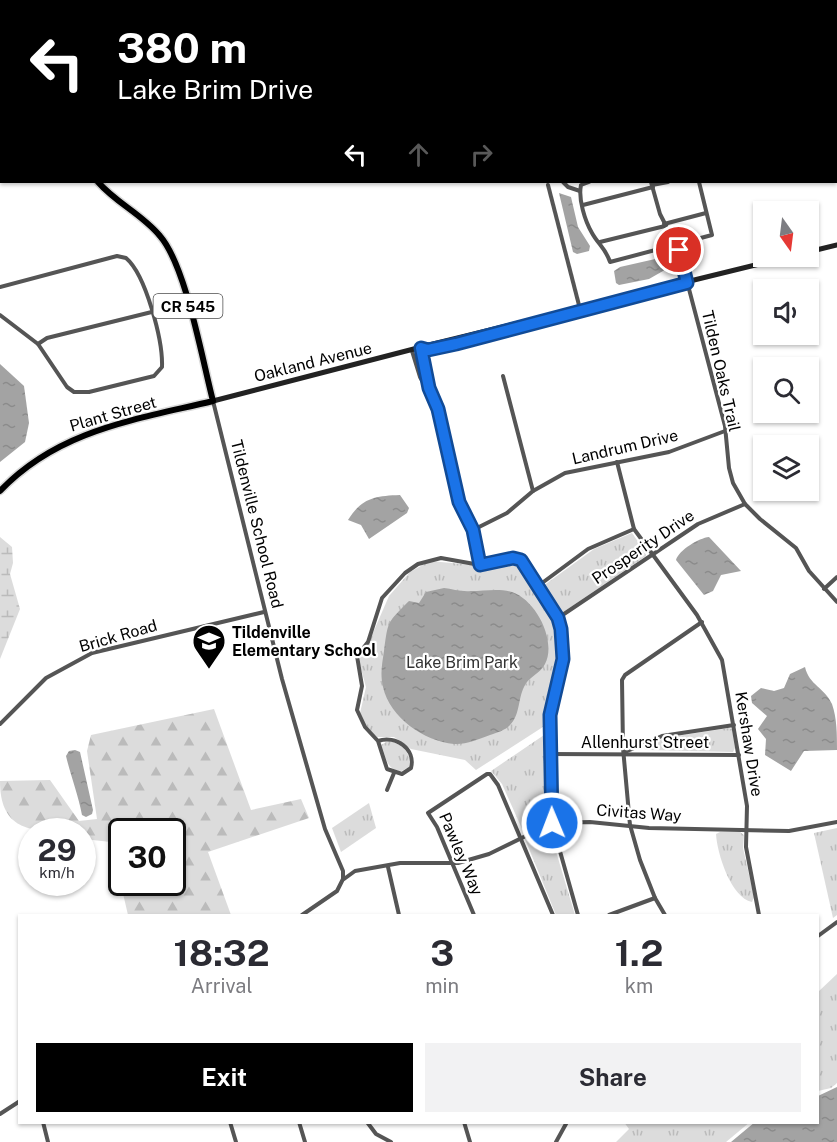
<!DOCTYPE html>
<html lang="en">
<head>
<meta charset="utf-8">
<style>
  :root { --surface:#fff; --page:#f2f2f3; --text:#2b2b33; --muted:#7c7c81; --accent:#000 }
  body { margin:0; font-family:"Public Sans",sans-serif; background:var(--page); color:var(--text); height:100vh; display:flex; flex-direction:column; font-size:22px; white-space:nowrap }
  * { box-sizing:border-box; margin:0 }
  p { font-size:20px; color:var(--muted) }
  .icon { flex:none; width:33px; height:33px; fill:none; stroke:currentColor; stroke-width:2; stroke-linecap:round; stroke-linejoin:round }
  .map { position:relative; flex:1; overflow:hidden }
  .drawer { position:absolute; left:18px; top:914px; width:801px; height:210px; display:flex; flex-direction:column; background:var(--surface); border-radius:0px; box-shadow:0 2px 4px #0004 }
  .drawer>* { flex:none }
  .top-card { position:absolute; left:0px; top:0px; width:837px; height:183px; box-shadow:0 2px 4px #0004; background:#000; color:#fff; overflow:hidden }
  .needle { width:39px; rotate:166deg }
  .buttons { position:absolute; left:753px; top:201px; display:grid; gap:12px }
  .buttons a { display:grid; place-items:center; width:66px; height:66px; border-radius:0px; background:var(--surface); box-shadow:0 2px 4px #0004; font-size:30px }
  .speed { position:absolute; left:18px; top:818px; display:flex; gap:12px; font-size:30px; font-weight:700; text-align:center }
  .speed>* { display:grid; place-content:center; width:78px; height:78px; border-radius:50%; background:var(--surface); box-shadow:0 2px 4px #0004; line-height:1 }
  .speed small { font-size:15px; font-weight:400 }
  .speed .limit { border:3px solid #111; border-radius:9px; background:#fff; color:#111 }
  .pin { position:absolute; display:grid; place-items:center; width:51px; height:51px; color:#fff; margin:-26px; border:3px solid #fff; border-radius:50%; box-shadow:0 2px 6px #0007 }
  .me { position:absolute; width:66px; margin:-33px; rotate:359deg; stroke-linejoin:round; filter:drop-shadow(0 0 4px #0008) }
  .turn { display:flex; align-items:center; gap:21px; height:126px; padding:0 18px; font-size:27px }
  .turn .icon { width:78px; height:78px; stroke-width:2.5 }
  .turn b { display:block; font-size:42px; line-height:51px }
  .lanes { display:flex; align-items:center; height:57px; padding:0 18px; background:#0003; justify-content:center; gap:30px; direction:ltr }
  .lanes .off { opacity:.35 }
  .eta { display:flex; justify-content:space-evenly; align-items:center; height:102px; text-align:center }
  .eta b { font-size:36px; font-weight:700; line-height:42px }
  .button { display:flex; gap:12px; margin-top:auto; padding:12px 18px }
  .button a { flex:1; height:69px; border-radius:0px; background:var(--accent); color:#fff; font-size:24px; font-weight:700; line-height:69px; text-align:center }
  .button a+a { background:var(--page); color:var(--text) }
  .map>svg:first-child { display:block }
</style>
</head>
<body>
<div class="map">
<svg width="837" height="1142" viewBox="0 0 837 1142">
  <defs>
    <pattern id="grass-tufts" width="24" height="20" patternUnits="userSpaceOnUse" patternTransform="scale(1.5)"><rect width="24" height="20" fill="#dcdcdc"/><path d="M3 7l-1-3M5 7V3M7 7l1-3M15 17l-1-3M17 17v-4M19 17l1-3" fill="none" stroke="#bbb"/></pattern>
    <pattern id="forest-firs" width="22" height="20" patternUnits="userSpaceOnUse" patternTransform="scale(1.5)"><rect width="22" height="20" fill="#dcdcdc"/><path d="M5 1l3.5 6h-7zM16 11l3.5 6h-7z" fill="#bbb"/></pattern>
    <pattern id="wetland-marsh" width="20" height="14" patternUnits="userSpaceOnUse" patternTransform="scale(1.5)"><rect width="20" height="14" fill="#dcdcdc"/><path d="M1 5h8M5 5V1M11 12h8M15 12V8" fill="none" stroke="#bbb"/></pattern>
    <pattern id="water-ripples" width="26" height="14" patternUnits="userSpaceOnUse" patternTransform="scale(1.5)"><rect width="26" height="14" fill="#a3a3a3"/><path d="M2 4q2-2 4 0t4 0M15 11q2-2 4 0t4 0" fill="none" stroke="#8b8b8b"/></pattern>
  </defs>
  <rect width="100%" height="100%" fill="#fff"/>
  <g fill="url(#grass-tufts)">
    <path d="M632,533L646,553V556L562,613L543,586L594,549Z"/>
    <path d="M430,561L495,567L513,562L524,568C544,601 568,630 558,671C553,689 546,706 546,725L476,770L465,760L411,749L394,737H377L367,728L360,713L366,687L359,662L362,650L369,642L389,596L410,572Z"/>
    <path d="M729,728L732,729L735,748L733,752L646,750L644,748L663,738Z"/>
    <path d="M547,733L548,820L523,831L502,784L491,771Z"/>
    <path d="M388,741C401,743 412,752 409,767L402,771C385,770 387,757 381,745Z"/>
    <path d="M369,803L376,828L341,852L332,828Z"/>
    <path d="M547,827L549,828L575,915H556L525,839Z"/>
    <path d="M837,828V915L833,918L814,833Z"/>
    <path d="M720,832H740L744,835L743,848L754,897L752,902C731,898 717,853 716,834Z"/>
    <path d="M837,974V1083L831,1088L818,1091V992Z"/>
    <path d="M624,1122H750L726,1142H616L629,1129Z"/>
  </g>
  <path fill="url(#forest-firs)" fill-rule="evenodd" d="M214,709L251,810L301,799L309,818L208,852L231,915H128L111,842L83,839L82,831C40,831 0,837 0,781L50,780L79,821L97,819L87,751L91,735ZM122,831H172V882H122Z"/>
  <path fill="url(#wetland-marsh)" d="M0,537L12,547L13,563L10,574L20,609L0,659Z"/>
  <g fill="url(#water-ripples)">
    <path d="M559,193L571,197L578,227L590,246L589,251L577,254L573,252Z"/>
    <path d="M664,257L668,258L670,267L649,279L619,285L616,283L614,271L620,267Z"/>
    <path d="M0,364L24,386L29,423L25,442L0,462Z"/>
    <path d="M400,495L409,508L407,513L369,539L361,525L348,520C362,498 374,496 400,495Z"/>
    <path d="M709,537L741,571L721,575L713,591L704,595L676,560C679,550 699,538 709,537Z"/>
    <path d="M444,588C452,589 462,592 471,591C484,591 499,588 512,592C536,600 557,641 545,664C540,674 528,677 524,687C518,699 520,715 510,725C506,730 496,733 490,735C479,739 465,745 454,744C424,741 390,718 383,687C380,673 382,665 384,651C388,621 387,623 409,601L419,603L426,592Z"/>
    <path d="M805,667C809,685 825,688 832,704C837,718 837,735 837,750L804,751L791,771L765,755L766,739L758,729L767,716L752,703L751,696L761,688L774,691L784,688L790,674Z"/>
    <path d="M75,750L80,752L93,810L92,814L86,817L82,815C78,794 71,777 66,756L69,751Z"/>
    <path d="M837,1087V1142H731L755,1122H818V1096Z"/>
  </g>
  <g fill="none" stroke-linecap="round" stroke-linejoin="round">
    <g stroke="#dbdbdb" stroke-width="9">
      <path id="primary" d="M0,491C58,430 134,420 213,401C202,359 186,266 160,236C142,214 116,203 98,182"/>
    </g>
    <g stroke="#dbdbdb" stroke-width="10">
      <g id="highway">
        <path d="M564,2L570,0"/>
        <path d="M618,2L624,0"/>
        <path d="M0,140H2"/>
        <path d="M0,155H2"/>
      </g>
    </g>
    <g stroke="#555" stroke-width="4">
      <path d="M563,182L568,187L580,191"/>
      <path d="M589,182L581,185C578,199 585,221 592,233C598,244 606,249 610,262L712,235L699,182"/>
      <path d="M651,182L660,214L679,251L725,426L729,468L733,483L745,504L760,519L796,548L809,571L837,602"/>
      <path d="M548,185L580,309"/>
      <path d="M652,185L668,182"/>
      <path d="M583,205L653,187"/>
      <path d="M664,224L706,213"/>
      <path d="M600,242L665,226"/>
      <path d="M0,287L117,256L126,258C146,275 163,341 162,367L154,376L89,392H74L67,387L38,344L0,315"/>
      <path d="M38,344L47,338L188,303"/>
      <path d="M421,348L429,388"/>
      <path d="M412,351L420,377L438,409L459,502L473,530L480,565"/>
      <path d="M503,376L533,491"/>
      <path d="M213,401L282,679L325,829L343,871V879L337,891L302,915"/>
      <path d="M617,462L634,529L697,615L722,660L747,806L746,847L759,915"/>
      <path d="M473,530L507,513L533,491L565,473L669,452L725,431"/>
      <path d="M538,586L588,549L634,529"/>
      <path d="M824,589L837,577"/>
      <path d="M558,618L698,524L745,504"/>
      <path d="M0,724L46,678L92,653L264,612"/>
      <path d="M378,741C396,735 416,749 411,768L402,774L387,769L378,741L365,727L357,710L362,686L357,656L368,642L382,598L405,573L418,564L441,558L480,565L513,558L521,560L558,618L562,629L563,659L550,715L552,823L578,915"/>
      <path d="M625,752L662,736L734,725"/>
      <path d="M550,754L739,755"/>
      <path d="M387,790L394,773"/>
      <path d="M388,867L399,915"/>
      <path d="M344,879L355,871L400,863H458L489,854L552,823L590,822L649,828L789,831L837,822"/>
      <path d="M474,915L437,827L428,813L487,774H490L498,785L553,915"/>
      <path d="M609,915L655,898"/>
      <path d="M665,915L655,898L640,860L630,825L623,748L622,680L625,675L702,622"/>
      <path d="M818,936L837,922"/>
      <path d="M0,1114L20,1101"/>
      <path d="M43,1122L48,1142"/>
      <path d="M230,1122L236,1142"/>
      <path d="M299,1122L305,1142"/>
      <path d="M367,1122L376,1134L391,1142"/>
      <path d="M464,1122L470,1142"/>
      <path d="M556,1142L567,1122"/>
    </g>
    <g stroke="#222" stroke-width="5">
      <path d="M44,0V2"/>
      <path d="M808,252L837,245"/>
      <path d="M421,348L434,349L573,313"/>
      <path d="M213,401L433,344L792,256"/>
    </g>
    <use href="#primary" stroke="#000" stroke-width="6"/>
    <use href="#highway" stroke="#000" stroke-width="8"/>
  </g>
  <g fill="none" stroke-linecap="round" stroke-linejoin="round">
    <g stroke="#114b97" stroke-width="15">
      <path id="route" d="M552,823L550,715L563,659L561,629L558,618L521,560L513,558L480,565L473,530L459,502L438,409L429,388L421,348L428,350L456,344L687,283L679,250"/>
    </g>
    <use href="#route" stroke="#1a73e8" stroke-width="10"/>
  </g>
  <defs>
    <g id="school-pin" transform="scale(1.725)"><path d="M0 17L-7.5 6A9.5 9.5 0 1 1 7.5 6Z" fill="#000" stroke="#fff"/><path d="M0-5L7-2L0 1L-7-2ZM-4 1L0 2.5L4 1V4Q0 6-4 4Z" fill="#fff"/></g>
  </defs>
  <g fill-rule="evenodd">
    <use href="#school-pin" x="209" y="641"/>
  </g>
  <g text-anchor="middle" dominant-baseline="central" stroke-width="4.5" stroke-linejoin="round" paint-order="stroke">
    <rect fill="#fff" stroke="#4c4c4c" stroke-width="1.5" x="153.5" y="294" width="69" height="24" rx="4.5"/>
    <g font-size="15" font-weight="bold" fill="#000">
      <text x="188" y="306">CR 545</text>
    </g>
    <g font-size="16" fill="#000" stroke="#fff">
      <text transform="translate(313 362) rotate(-14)">Oakland Avenue</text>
      <text transform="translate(721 371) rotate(77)">Tilden Oaks Trail</text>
      <text transform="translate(113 414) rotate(-16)">Plant Street</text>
      <text transform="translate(625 447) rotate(-13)">Landrum Drive</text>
      <text transform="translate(257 524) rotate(76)">Tildenville School Road</text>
      <text transform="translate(643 547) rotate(-34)">Prosperity Drive</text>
      <text transform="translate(118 636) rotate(-16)">Brick Road</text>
      <text x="645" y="742">Allenhurst Street</text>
      <text transform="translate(749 744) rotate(81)">Kershaw Drive</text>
      <text transform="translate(639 813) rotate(4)">Civitas Way</text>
      <text transform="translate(461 854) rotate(67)">Pawley Way</text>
    </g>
    <g font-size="16" font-weight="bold" fill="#000" stroke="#fff" text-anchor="start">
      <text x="232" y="632">Tildenville<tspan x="232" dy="18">Elementary School</tspan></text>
    </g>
    <g font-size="16" fill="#333" stroke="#fff">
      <text x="462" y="662">Lake Brim Park</text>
    </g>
  </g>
</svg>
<div class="buttons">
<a><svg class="needle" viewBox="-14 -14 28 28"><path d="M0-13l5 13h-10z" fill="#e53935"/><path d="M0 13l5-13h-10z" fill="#7c7c81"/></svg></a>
<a><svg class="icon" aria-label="sound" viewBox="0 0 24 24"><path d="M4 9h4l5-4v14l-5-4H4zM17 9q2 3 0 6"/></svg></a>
<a><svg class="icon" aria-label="search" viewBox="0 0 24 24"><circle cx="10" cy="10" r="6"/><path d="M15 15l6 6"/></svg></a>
<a><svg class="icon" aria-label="layers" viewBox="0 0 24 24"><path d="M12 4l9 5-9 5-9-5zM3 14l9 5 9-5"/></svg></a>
</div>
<div class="speed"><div>29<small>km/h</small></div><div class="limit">30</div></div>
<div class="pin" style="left:679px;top:250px;background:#d93025"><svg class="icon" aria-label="arrive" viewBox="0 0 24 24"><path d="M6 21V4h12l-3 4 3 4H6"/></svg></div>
<svg class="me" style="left:552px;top:823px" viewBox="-20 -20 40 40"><circle r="17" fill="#1a73e8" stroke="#fff" stroke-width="3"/><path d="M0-11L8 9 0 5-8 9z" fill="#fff"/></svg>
<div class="top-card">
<div class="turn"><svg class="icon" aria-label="left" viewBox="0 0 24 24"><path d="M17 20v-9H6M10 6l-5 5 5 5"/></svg><div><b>380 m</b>Lake Brim Drive</div></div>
<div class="lanes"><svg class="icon" aria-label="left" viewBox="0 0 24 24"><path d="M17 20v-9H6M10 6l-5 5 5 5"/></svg><svg class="icon off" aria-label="ahead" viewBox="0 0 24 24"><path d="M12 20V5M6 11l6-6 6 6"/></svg><svg class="icon off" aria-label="right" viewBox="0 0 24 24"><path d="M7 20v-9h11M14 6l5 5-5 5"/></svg></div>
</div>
<section class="drawer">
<div class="eta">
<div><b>18:32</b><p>Arrival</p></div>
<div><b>3</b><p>min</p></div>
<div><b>1.2</b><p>km</p></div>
</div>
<div class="button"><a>Exit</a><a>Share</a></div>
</section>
</div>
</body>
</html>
